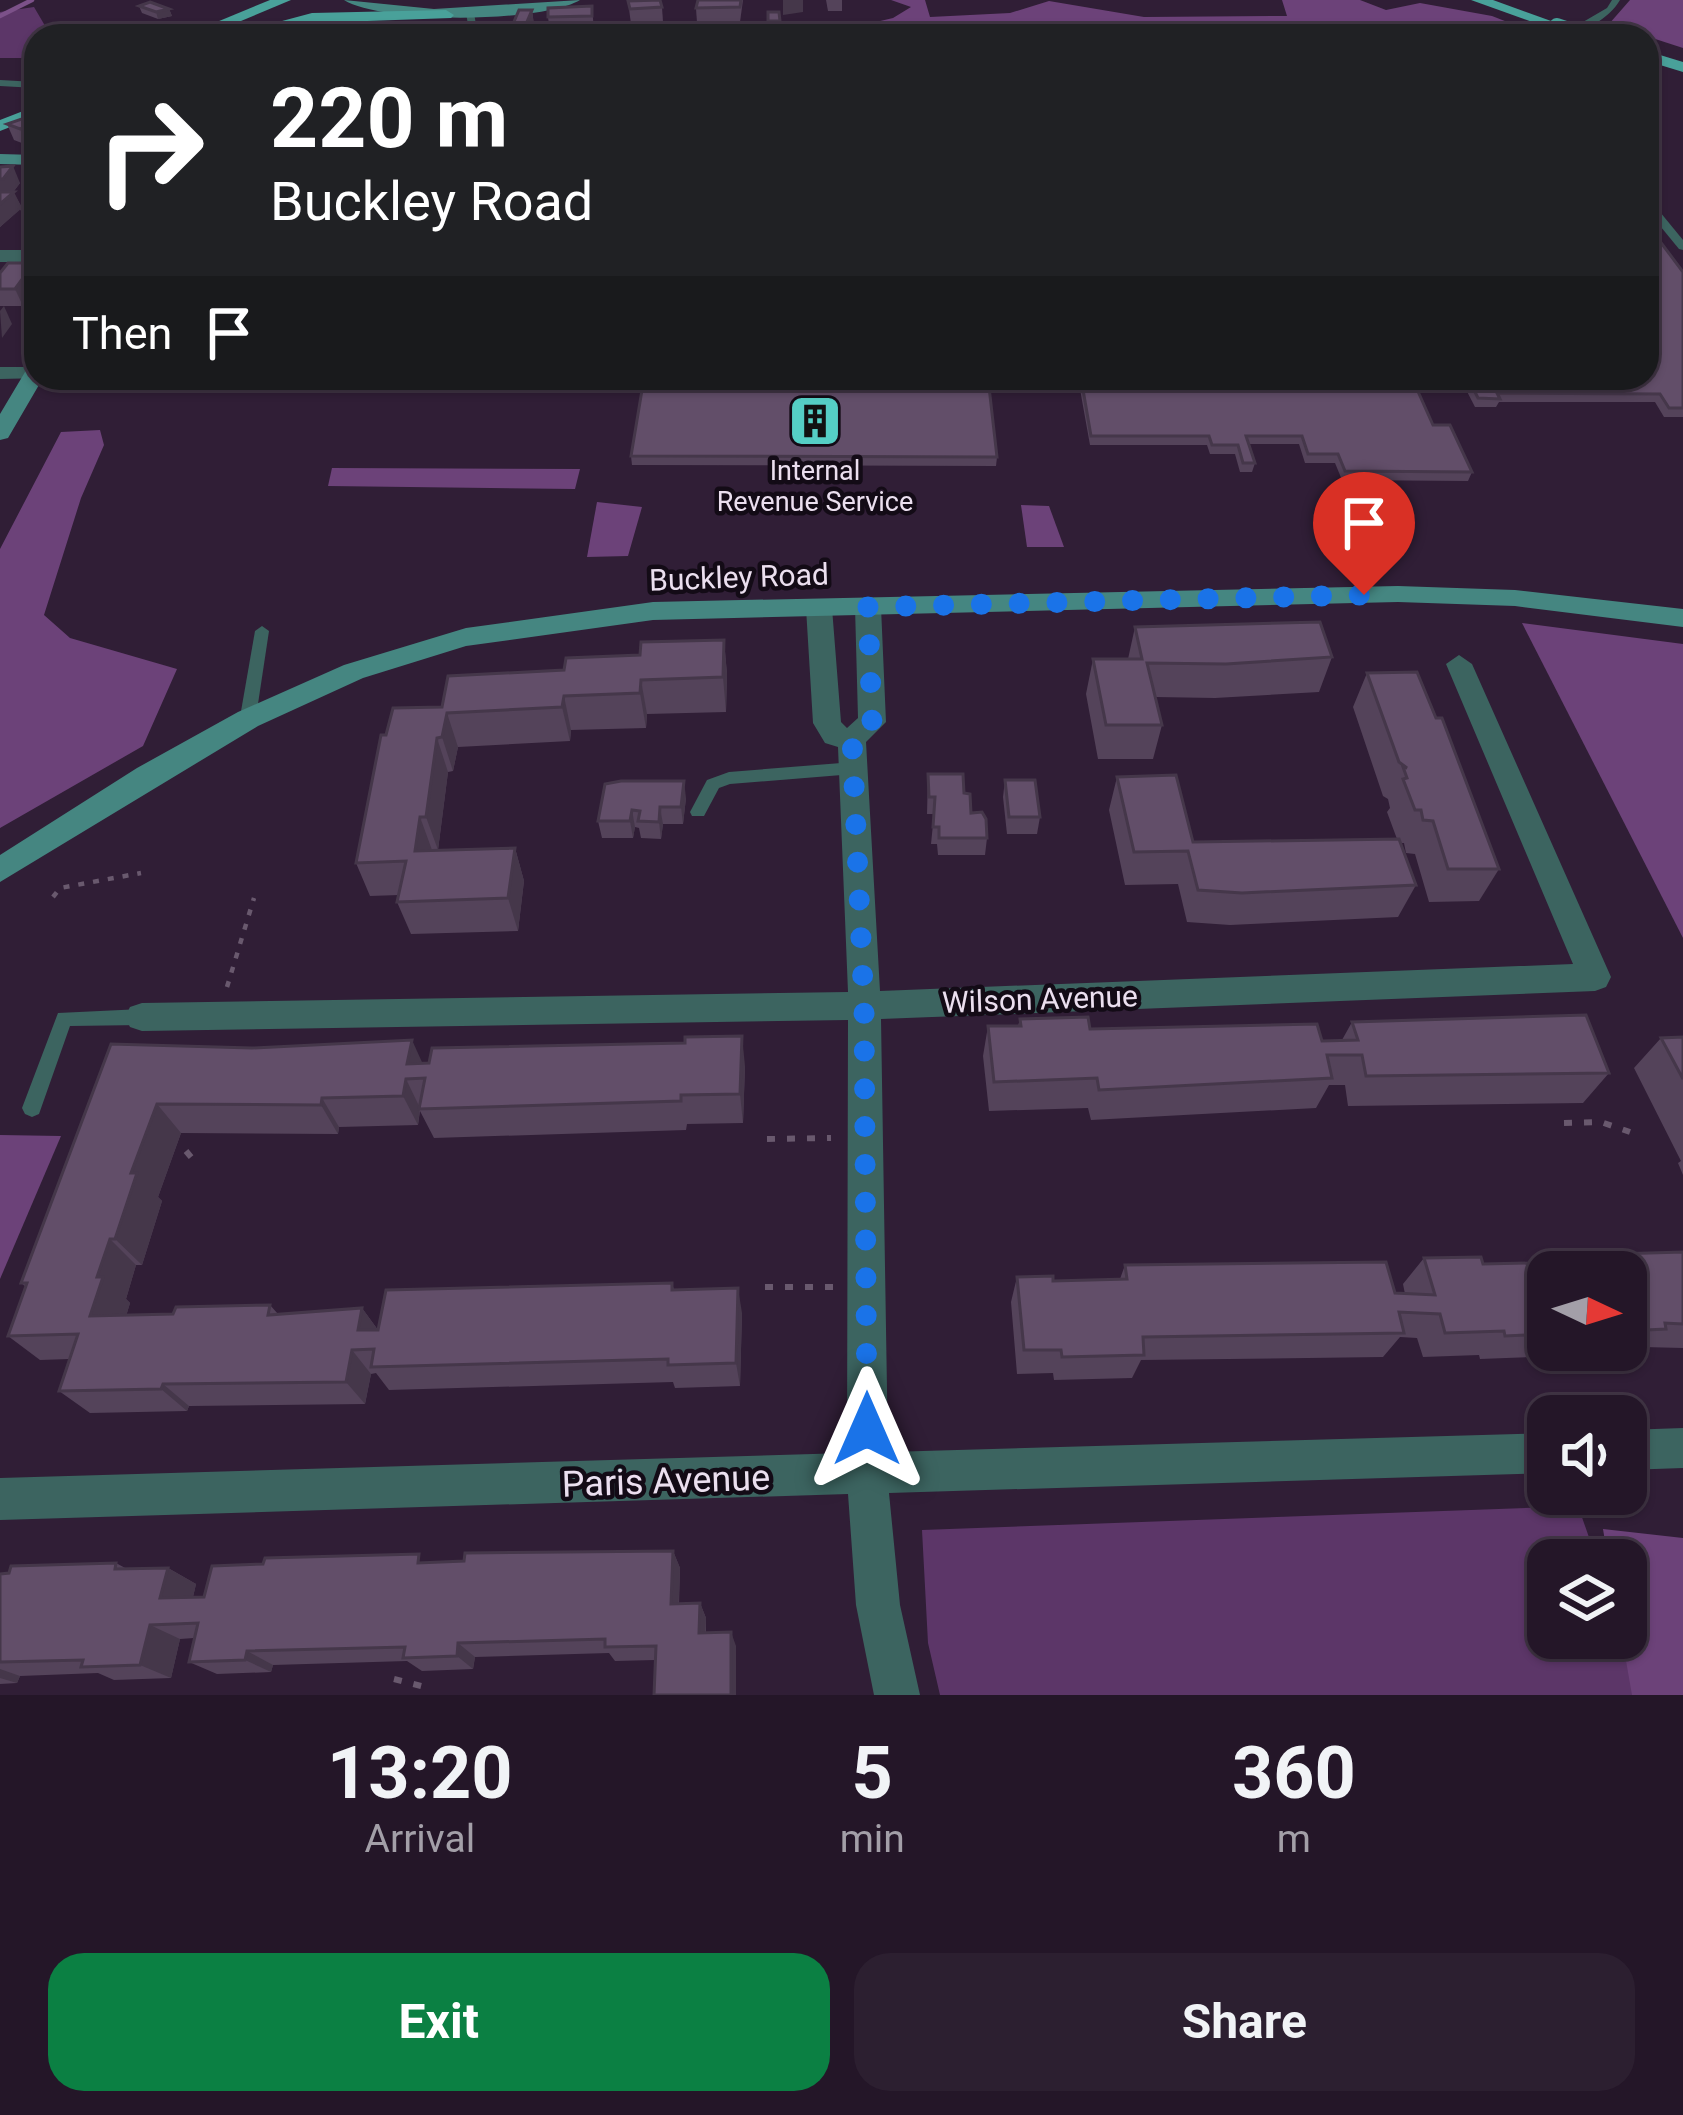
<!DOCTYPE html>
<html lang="en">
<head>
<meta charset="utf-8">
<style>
  :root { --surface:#241628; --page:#2c1f30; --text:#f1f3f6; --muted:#a39fa8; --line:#413545; --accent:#0b8043 }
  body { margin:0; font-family:Roboto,sans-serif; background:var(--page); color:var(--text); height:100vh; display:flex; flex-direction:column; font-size:45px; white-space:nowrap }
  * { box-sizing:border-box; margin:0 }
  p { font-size:39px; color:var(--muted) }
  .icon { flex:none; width:66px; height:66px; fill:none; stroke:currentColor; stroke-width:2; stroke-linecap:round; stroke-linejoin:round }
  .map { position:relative; height:1695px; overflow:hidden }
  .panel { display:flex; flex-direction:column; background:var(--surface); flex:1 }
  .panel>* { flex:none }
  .hud { position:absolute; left:24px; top:24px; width:1635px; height:366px; border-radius:36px; box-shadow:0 3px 9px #0004,0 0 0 3px var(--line); background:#202124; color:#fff; overflow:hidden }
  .needle { width:78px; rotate:94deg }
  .tools { position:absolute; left:1527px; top:1251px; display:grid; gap:24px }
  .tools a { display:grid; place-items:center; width:120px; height:120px; border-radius:24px; background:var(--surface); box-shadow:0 3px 9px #0004,0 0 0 3px var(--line); font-size:60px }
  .pin { position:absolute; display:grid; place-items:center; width:102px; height:102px; color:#fff; margin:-123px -51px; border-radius:50% 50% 50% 0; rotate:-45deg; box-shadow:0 0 12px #0007 }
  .pin .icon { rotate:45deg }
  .me { position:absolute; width:132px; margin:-66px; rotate:0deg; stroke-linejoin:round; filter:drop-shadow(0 0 9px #0008) }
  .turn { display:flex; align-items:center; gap:42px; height:252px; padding:0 48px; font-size:54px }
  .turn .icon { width:156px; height:156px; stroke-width:2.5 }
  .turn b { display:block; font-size:84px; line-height:102px }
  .then { display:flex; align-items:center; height:114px; padding:0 48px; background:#0003; gap:24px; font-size:45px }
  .eta { display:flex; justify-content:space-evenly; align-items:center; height:204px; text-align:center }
  .eta b { font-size:72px; font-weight:700; line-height:84px }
  .cta { display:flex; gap:24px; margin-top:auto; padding:24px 48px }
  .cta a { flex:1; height:138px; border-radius:36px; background:var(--accent); color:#fff; font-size:48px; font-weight:700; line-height:138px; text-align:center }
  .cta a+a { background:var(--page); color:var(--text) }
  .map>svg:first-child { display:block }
</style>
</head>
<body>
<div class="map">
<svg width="1683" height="1695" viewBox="0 0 1683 1695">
  <rect width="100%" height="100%" fill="#301e36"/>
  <g fill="#5c3668">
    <path d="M34,7L51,36H36V58H0V12Z"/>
    <path d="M1578,1506L1597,1560H1548V1638H1625L1645,1695H940L928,1643L922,1530Z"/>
  </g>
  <g fill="#6c4279">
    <path d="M891,0H925L930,17L1010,13L1049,1L1144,17L1287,16L1282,0H1360L1386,10L1420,3L1492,16L1541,35L856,36L859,26L893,18L911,7Z"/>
    <path d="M1630,0H1683V48L1609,24Z"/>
    <path d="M100,430L104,445L81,498L44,615L70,638L177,669L143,746L0,828V549L61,432Z"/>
    <path d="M332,468L580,469L575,489L328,486Z"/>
    <path d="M597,502L642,507L628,556L587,557Z"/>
    <path d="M1021,505L1049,506L1064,547H1027Z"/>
    <path d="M1522,623L1683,644V938Z"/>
    <path d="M0,1135L61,1136L0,1279Z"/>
    <path d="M1603,1529L1683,1538V1695H1632L1622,1638H1626V1560H1608Z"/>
  </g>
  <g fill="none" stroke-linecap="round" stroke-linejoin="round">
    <path stroke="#7c5189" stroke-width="4.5" d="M0,16L32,0"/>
    <g stroke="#69596e" stroke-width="4.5" stroke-dasharray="6 9" stroke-linecap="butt">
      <path d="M53,897L60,888L141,873"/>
      <path d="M227,987L254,898"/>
    </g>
    <g stroke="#69596e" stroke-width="6" stroke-dasharray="8 12" stroke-linecap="butt">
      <path d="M1564,1123L1601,1122L1630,1132"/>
      <path d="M767,1139L831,1138"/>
      <path d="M186,1151L195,1162"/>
      <path d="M765,1287H836"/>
      <path d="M394,1679L425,1687"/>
    </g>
    <g fill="#3c6460" fill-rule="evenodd">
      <path d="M1612,0H1620C1610,18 1580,36 1559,36L1607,8Z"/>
      <path d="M470,10L474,13L478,36H470L466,13Z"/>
      <path d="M0,80L36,82V88L0,86Z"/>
      <path d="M1647,200L1651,201L1683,240V250L1679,249L1647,210Z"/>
      <path d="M262,626L269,631L256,717L248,722L240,717L255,631Z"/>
      <path d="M854,762L862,768L854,774L730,784L719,788L704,816H692L690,812L707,780L729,772Z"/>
      <path d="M142,1009L148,1012L151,1017L148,1022L142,1025L70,1026L39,1114L32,1117L25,1114L22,1108L58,1013Z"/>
    </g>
    <g fill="#3c6460" fill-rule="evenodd">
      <rect x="0" y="250" width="36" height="12"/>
      <path d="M0,367H36V378H42L0,379Z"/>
      <path d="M868,598L881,607L886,722L866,742L880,991L1573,964L1446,664L1459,655L1472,664L1611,977L1606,987L1595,991L881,1019L888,1452L1548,1433V1473L889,1493L900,1605L920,1695H874L856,1605L848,1494L0,1520V1478L847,1453L848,1020L142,1031L130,1027L125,1017L130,1007L142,1003L848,992L838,747L825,743L813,723L806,608L819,599L832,608L841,722L847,728L858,718L855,607Z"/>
      <path d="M1683,1428V1468L1626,1470V1430Z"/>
    </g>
    <g fill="#458681" fill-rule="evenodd">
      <path d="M344,0L434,9L580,0C541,23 383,24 344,0Z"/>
      <path d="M0,154L36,155V165L0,164Z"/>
      <path d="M36,366V378H43L8,438L0,440V414L28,367Z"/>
      <path d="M1398,586L1515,590L1683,609V627L1515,606L1398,602L653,620L466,646L363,678L258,726L0,882V855L137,768L238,712L344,665L466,628L653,602Z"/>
    </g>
    <g fill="#49a19a" fill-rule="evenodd">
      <path d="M270,0H291L205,36H183Z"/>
      <path d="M1471,0H1493L1565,26L1552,29Z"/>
      <path d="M446,10L454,15L451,18L312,23L254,36H226L312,13Z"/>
      <path d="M1598,25L1624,33L1626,36L1593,33V27Z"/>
      <path d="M1647,51L1683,62V72L1647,61Z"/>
      <path d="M36,106V117L0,131V120Z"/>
    </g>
    <path stroke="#49a19a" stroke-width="16" d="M1557,26L1587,36"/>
  </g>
  <g fill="#54435a" fill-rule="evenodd">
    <path d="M743,0L740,22L697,23L696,8Z"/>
    <path d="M826,0H842V11H828Z"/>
    <path d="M628,1L662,7L663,22L631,24Z"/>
    <path d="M139,6L169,9L172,16L158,19L142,13Z"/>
    <path d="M592,6L594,31L550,32L548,17Z"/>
    <path d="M532,10L534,25L530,36H515L513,24Z"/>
    <path d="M768,12H779L780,28H768Z"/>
    <path d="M36,114V142L27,145L14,140L7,124Z"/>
    <path d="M0,167L20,183L13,192L21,206L32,198L30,194L36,187V225L28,224L20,209L0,227Z"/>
    <path d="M8,263L23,306H0V273Z"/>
    <path d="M1683,272V417H1664L1655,402H1499L1496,407H1475L1460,378H1647Z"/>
    <path d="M1078,378H1423H1412L1433,425L1472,472L1468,481L1342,480L1335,463H1305L1299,444H1249L1255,463L1252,472H1240L1235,454H1210L1207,445H1090Z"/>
    <path d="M631,456L997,457L996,466L632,465Z"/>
    <path d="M1135,627L1332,657L1319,692L1215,698L1155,697L1162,725L1153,759H1098L1086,694L1093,659H1128Z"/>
    <path d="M724,640L727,674L726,712L647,714L646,728L571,730L570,741L458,747L453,771L448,772L438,850L515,848L524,881L518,931L411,934L397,902L399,895L370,896L356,863L386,735L442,707L564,670Z"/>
    <path d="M1367,673L1499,869L1479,901L1429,902L1415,854L1406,853L1404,843H1401L1416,885L1398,917L1230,925L1187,922L1178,884L1125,885L1109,810L1117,777L1193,842L1397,839L1387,812L1390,808L1388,799L1383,796L1353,707Z"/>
    <path d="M928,774L964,793L971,813L987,838L985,855H938L937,844H931L934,814H927Z"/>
    <path d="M1005,780L1040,817L1037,834H1007L1003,797Z"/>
    <path d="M605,784L686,798L683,824H663L661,839L641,838L639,828L635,827L633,838H602L598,821Z"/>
    <path d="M1020,1019L1090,1029L1322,1041L1342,1040L1352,1022L1609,1073L1583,1103L1348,1106L1345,1085H1329L1316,1108L1091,1120L1088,1108L989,1111L983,1056L988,1026H1018Z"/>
    <path d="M1683,1037V1175L1678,1163L1681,1161L1634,1068L1661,1038Z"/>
    <path d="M111,1044L423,1064L745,1066L743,1123L687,1124L686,1130L434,1138L420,1111L418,1125L339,1127L338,1134L181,1133L158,1197L162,1201L142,1265H136L126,1299L130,1303L126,1316L173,1314L270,1305L278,1314L362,1308L378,1330L672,1283L674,1290L742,1313L740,1386L675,1388L673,1382L389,1390L376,1373L371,1374L365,1404L189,1406L187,1411L90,1413L59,1391L70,1359L40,1360L8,1336L26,1287L21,1283Z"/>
    <path d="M1683,1252V1348L1643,1347L1635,1353L1480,1359L1479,1355L1423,1357L1417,1338L1400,1337L1383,1357L1141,1360L1132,1378L1054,1380L1053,1373L1017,1374L1011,1302L1017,1277L1053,1281L1120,1279L1125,1265L1405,1294L1403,1284L1424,1258L1483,1264L1572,1262L1581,1255ZM1548,1272H1626V1350H1548Z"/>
    <path d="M673,1551L680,1568L679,1604L700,1603L706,1618V1633L736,1646L655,1660L615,1661L609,1653L475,1657L473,1669L422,1671L407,1661L273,1665L271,1672L217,1674L189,1662L194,1638L180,1639L171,1678L114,1680L98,1673L20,1676L17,1683L0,1684V1574L116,1563L127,1569L168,1568L196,1584L193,1597H204L429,1563Z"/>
  </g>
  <g fill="#45374a">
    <path d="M783,0H803V12L783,15Z"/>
    <path d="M169,9L172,16L158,19L156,12Z"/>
    <path d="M532,10L534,25L530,36H528L526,24Z"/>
    <path d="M36,123V142L27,145L20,129Z"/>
    <path d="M13,166L20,183L12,194L14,192L22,208L0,227V179Z"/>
    <path d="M34,263L36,267V288L23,306L15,289Z"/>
    <path d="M4,306L12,324L2,338L0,311Z"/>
    <path d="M724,640L727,674L726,712L723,677Z"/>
    <path d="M641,680L647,714L646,728L640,693Z"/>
    <path d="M564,696L571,730L570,741L562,707Z"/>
    <path d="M447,713L458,747L453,771L442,737Z"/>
    <path d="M437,738L448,772L438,850L426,817Z"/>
    <path d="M684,781L686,798L683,824L681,807Z"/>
    <path d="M660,807L663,824L661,839L659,822Z"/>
    <path d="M632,810L635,827L633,838L630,821Z"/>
    <path d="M420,817L432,850L415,851Z"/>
    <path d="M515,848L524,881L518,931L508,898Z"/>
    <path d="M742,1036L745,1066L743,1123L740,1094Z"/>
    <path d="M412,1040L426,1071L407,1064Z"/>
    <path d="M406,1079L420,1108L418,1125L403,1096Z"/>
    <path d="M322,1098L339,1127L338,1134L321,1105Z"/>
    <path d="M157,1104L181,1133L158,1197L162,1201L142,1265L115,1239L131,1173Z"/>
    <path d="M110,1239L136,1265L126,1299L130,1303L119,1340L90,1316L97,1277Z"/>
    <path d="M738,1288L742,1313L740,1386L736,1363Z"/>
    <path d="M362,1308L380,1333L358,1330Z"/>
    <path d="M352,1350L371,1374L365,1404L346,1382Z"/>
    <path d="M163,1384L189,1406L187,1411L161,1389Z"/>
    <path d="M673,1551L680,1568L678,1619L671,1604Z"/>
    <path d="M168,1568L196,1584L189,1614L160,1598Z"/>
    <path d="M700,1603L706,1618L705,1647L699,1633Z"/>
    <path d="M150,1625L180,1639L171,1678L140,1665Z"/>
    <path d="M731,1632L736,1646V1695H731Z"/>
    <path d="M458,1643L475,1657L473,1669L457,1656Z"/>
    <path d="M247,1651L273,1665L271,1672L245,1660Z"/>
    <path d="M0,1669L20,1676L17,1683L0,1678Z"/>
  </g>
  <g fill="#624e69" stroke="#45374a" stroke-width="3">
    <path d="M660,0L662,7L630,9L628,1Z"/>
    <path d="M698,0H741L740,7L696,8Z"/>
    <path d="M150,2L169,9L156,12L139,6Z"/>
    <path d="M592,6V16L548,17V8Z"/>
    <path d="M519,10H532L526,24H513Z"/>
    <path d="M768,12H779L780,21H768Z"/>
    <path d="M36,114V123L20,129L7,124Z"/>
    <path d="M13,166L3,179H0V167Z"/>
    <path d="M0,192H14L0,204Z"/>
    <path d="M28,197L36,198V210L20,208Z"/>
    <path d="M1647,228H1650L1683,272V408H1669L1660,394L1497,393L1500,399L1478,398L1468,378H1647Z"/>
    <path d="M8,263H34L15,289H0V273Z"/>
    <path d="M644,378H988L997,457L631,456Z"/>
    <path d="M1081,378H1412L1433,425H1450L1472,472L1345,471L1338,454H1308L1302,436H1246L1255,463H1243L1238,445H1212L1209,436H1091Z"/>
    <path d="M1320,622L1332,657L1226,664L1147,663L1162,725H1106L1093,659H1142L1135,627Z"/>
    <path d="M724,640L723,677L641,680L640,693L564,696L562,707L447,713L442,737L437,738L426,817H420L415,851L515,848L508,898L397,902L406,861L356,863L381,735H386L393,708L442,707L448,676L564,670L566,658L640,655L641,642Z"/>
    <path d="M1417,672L1436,718H1442L1499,869H1448L1433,821L1423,820L1421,810H1415L1403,779L1407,778L1403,767L1407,768L1399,762L1367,673Z"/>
    <path d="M928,774H963L964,793L970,794L971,813L982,812L986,819L987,838H939V827H933L935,797H929Z"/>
    <path d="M1176,775L1193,842L1399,839L1416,885L1242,893L1198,890L1188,851L1134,852L1117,777Z"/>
    <path d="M1005,780H1035L1040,817H1009Z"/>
    <path d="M621,781H684L681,807H660L659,822L638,821L640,811L632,810L630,821H598L605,784Z"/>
    <path d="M1586,1015L1609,1073L1366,1076L1362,1055H1327L1332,1078L1099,1090L1097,1078L994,1082L988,1026H1021L1020,1019L1088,1017L1090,1029L1317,1024L1322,1041L1358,1040L1352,1022Z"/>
    <path d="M742,1036L740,1094L681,1095V1101L419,1109L425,1078L406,1079L403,1096L322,1098L321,1105L157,1104L131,1173H137L115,1239H110L97,1277H103L90,1316L173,1314L176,1307L270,1305L268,1315L362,1308L358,1330H378L386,1290L672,1283V1290L738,1288L736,1363L668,1365V1359L371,1367L374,1349L352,1350L346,1382L163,1384L161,1389L59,1391L78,1334L8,1336L27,1283H21L111,1044L252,1048L412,1040L407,1064L429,1063L432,1048L685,1043V1037Z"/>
    <path d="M1683,1037V1079L1661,1038Z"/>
    <path d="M1683,1252V1324L1665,1323L1666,1329L1626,1331V1272H1548V1334L1505,1336L1504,1331L1445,1333L1440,1314L1399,1312L1404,1333L1143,1337L1144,1355L1062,1357L1061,1350H1024L1017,1277L1053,1276V1281L1127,1279L1125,1265L1386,1262L1395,1293L1435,1295L1424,1258L1481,1257L1483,1264L1581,1262V1255Z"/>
    <path d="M673,1551L671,1604L700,1603L699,1633L731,1632V1695H654L656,1646L605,1647V1639L458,1643L457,1656L403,1658L405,1647L247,1651L245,1660L189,1662L198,1623L150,1625L140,1665L81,1667L83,1660L0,1662V1574L9,1573L11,1566L116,1563L115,1569L168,1568L160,1598L204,1597L212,1566L263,1564L265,1558L419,1554L418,1563L464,1561L465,1553Z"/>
  </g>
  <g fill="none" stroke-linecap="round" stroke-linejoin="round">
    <path stroke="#1a73e8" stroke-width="21" stroke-dasharray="0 37.8" d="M867,1429L864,1006L852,739L872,722L868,607L1364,595"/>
  </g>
  <defs>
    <g id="building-square" transform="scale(2.7)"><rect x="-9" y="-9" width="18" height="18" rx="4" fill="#55cec5" stroke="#130b16"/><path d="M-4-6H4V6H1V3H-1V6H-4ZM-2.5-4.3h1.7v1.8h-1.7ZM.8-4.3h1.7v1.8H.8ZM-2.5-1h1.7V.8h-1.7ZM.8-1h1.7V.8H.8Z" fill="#111"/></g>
  </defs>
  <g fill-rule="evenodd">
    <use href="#building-square" x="815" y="421"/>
  </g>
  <g text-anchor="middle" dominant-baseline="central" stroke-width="9" stroke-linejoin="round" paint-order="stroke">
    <g font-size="27" fill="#ebdfef" stroke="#130b16">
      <text x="815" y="471">Internal<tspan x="815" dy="31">Revenue Service</tspan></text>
    </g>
    <g font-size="30" fill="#ebdfef" stroke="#130b16">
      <text transform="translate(739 577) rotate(-2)">Buckley Road</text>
      <text transform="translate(1040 999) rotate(-2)">Wilson Avenue</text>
    </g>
    <g font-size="36" fill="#ebdfef" stroke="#130b16">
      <text transform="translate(666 1481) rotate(-2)">Paris Avenue</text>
    </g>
  </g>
</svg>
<div class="tools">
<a><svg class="needle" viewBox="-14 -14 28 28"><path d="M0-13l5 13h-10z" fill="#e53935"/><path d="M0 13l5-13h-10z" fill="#a39fa8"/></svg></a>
<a><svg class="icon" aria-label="sound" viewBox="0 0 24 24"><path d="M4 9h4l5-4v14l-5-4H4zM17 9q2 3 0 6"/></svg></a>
<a><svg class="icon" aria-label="layers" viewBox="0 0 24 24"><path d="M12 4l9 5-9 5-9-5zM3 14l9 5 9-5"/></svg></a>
</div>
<div class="pin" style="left:1364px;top:595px;background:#d93025"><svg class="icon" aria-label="arrive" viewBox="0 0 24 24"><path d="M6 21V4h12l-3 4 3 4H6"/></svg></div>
<svg class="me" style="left:867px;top:1429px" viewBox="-20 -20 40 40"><path d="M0-17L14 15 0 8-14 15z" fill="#1a73e8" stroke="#fff" stroke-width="4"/></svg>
<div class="hud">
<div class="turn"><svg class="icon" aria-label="right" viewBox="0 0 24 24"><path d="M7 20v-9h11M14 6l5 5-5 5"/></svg><div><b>220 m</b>Buckley Road</div></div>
<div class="then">Then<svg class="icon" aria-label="arrive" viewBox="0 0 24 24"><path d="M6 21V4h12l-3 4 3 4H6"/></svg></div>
</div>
</div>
<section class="panel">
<div class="eta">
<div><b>13:20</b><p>Arrival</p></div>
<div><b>5</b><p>min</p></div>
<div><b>360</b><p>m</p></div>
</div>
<div class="cta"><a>Exit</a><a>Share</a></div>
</section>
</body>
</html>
